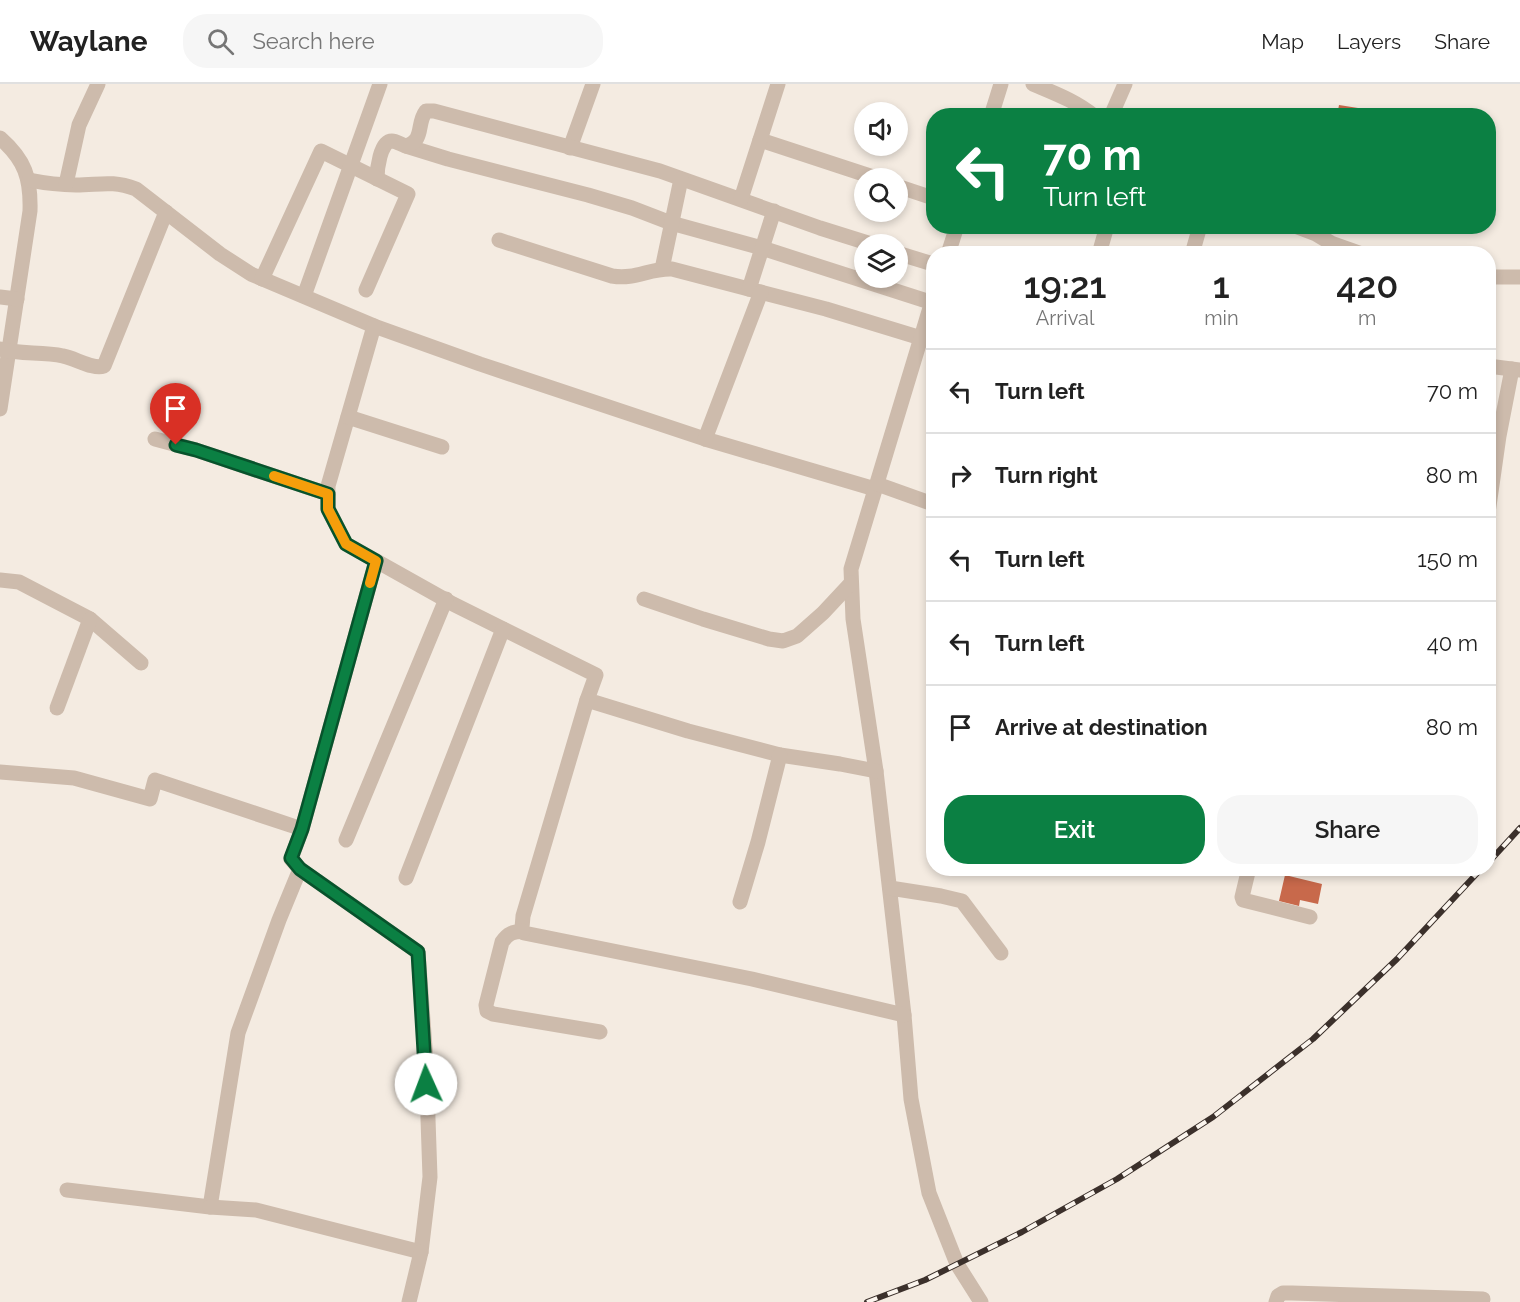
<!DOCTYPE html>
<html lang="en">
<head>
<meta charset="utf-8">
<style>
  :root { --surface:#fff; --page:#f6f6f6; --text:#222; --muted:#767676; --line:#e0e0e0; --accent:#0b8043 }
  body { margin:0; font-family:Raleway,sans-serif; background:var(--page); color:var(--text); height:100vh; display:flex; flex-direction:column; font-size:22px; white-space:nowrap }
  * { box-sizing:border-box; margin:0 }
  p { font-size:20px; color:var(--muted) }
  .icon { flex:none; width:33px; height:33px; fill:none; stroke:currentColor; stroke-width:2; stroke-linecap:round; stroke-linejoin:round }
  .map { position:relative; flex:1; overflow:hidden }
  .drawer { position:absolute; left:926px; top:162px; width:570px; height:630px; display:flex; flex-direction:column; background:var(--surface); border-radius:24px; box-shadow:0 3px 9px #0003 }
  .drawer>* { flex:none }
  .guide { position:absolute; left:926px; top:24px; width:570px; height:126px; border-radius:24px; box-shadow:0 3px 9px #0003; background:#0b8043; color:#fff; overflow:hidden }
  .controls { position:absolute; left:854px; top:18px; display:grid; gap:12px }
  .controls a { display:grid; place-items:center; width:54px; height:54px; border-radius:50%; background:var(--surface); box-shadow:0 3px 9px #0003; font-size:30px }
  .pin { position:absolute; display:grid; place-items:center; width:51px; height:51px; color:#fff; margin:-62px -26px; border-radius:50% 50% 50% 0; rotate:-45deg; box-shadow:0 0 6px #0007 }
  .pin .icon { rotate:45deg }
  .me { position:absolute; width:66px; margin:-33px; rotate:358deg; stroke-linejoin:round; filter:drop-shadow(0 0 4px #0008) }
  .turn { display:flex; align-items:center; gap:21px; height:126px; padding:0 18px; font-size:27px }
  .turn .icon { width:78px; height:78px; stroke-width:2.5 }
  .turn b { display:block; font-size:42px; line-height:51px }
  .eta { display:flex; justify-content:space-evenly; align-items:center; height:102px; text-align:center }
  .eta b { font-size:36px; font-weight:600; line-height:42px }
  .primary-button { display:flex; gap:12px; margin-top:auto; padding:12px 18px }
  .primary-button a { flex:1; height:69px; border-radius:24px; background:var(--accent); color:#fff; font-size:24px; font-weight:600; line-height:69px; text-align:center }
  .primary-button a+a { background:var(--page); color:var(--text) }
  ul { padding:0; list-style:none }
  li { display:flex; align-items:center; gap:18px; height:84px; padding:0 18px; border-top:2px solid var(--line) }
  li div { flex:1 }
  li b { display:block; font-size:22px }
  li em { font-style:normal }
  header { display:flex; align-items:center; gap:36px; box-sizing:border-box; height:84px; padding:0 30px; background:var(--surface); border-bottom:2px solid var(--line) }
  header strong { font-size:28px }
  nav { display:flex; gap:33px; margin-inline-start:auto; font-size:21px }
  .search { width:420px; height:54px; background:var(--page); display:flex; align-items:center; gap:15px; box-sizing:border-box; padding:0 21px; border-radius:24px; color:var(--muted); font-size:22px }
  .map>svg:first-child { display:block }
</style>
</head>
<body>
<header>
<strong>Waylane</strong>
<div class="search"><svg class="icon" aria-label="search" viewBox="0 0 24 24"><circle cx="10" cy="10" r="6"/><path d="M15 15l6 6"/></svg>Search here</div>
<nav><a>Map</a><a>Layers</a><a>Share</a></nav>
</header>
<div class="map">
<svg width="1520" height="1218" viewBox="0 0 1520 1218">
  <rect width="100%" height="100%" fill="#f4ebe1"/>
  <g fill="#c8694b">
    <path d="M1339,21L1358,24L1357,32H1337Z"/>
    <path d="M1458,25L1481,28V32H1457Z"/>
    <path d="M1285,791L1322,800L1318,820L1300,816L1299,822L1279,817Z"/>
  </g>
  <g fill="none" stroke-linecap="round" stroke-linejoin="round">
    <g stroke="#cdbbac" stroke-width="15">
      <path d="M1033,0C1054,9 1076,17 1094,32"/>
      <path d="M991,32L1001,0"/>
      <path d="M1111,32L1125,0"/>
      <path d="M0,54C25,76 31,94 30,127L0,325"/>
      <path d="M760,56L876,94"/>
      <path d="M406,62L448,75L588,111L632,124L671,139L762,164L933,219"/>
      <path d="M570,64L593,0"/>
      <path d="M377,95C377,86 380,57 392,57C396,57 402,61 406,62C425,56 416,40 426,27H434L660,87L820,144L871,160"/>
      <path d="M29,96C44,99 60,101 76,101C100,101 111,96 136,105L220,170L251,190L374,242L480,280L705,355L875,405"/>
      <path d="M66,100L79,41L98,0"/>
      <path d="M897,102L933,114"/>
      <path d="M741,115L778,0"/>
      <path d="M1295,142L1316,150L1331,159L1362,170"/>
      <path d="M499,156L612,192C636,196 649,184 672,185L826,225L921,254"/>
      <path d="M897,169L933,180"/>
      <path d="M948,170L957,142"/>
      <path d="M1099,170L1107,142"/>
      <path d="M1192,170L1200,142"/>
      <path d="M662,185L681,95"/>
      <path d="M1488,193H1520"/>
      <path d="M262,195L321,67L408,110L366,206"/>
      <path d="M749,205L774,127"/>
      <path d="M304,212L380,0"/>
      <path d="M0,213L17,215"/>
      <path d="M933,214L851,485L853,535L876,687L904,931L911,1015L929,1109L957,1180L981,1218"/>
      <path d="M374,242L328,402V425L346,460L453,520L596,591L587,616L688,647L780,671L840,680L876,687"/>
      <path d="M0,265C20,271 42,267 63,272C75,274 93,286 104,282L166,128"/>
      <path d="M1488,282L1520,286"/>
      <path d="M348,333L442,363"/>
      <path d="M155,355L196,366L328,410"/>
      <path d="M705,355L761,208"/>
      <path d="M877,400L933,420"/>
      <path d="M1488,429L1499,352L1512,285"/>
      <path d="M0,496L19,498L90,535L141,579"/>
      <path d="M644,515L703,535L769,555L783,557L797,552L823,529L851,499"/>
      <path d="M587,616L523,832L522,844L524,849L752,895L904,931"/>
      <path d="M57,624L90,535"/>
      <path d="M0,688L74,694L150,715L155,696L302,745"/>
      <path d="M346,756L446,515"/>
      <path d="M1249,784L1242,813L1243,816L1310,833"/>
      <path d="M406,794L503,545"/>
      <path d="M890,804L941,812L962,817L1001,869"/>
      <path d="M740,818L758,758L780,671"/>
      <path d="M523,847C513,848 508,849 502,858L486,921L487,927L493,930L600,948"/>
      <path d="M67,1106L210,1123L238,949L279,836L300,785L291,775L302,745L376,477"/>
      <path d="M210,1123L256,1126L421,1168L430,1093L426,977L418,868L300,785"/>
      <path d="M409,1218L421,1168"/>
      <path d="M1276,1218L1278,1212L1283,1209H1292L1483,1215"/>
    </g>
    <g stroke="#3b302b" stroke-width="6">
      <g id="rail">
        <path d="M1488,779L1520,744"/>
        <path d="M867,1218L925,1196L1022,1148L1117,1095L1213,1033L1313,955L1397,875L1482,784"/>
      </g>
    </g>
    <use href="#rail" stroke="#fbf5ee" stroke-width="4" stroke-dasharray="11" stroke-linecap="butt"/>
  </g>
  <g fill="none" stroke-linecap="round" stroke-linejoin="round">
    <g stroke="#07532c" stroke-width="15">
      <path id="route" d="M176,361L196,366L328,410V425L346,460L376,477L302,745L291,774L300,785L418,868L426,1000"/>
    </g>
    <use href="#route" stroke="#0b8043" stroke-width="10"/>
    <path stroke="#f59e0b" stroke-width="10" d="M274,392L328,410V425L346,460L376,477L370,499"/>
  </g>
</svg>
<div class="controls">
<a><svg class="icon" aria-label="sound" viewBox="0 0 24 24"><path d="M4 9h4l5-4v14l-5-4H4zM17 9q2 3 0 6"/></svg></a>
<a><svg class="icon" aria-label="search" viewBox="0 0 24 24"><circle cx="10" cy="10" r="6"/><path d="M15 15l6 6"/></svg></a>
<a><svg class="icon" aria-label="layers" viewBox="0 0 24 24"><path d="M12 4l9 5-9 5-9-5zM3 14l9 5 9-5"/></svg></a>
</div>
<div class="pin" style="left:176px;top:361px;background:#d93025"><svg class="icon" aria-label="arrive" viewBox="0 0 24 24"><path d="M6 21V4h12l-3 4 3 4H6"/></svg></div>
<svg class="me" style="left:426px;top:1000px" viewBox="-20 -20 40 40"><circle r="19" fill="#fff"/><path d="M0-13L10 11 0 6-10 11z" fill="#0b8043"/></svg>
<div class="guide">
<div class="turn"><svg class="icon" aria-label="left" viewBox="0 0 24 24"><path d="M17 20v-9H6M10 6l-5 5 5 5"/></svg><div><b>70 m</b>Turn left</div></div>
</div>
<section class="drawer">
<div class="eta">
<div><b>19:21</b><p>Arrival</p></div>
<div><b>1</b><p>min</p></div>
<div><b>420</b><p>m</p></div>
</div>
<ul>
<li><svg class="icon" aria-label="left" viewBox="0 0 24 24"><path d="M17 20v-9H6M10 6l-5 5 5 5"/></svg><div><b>Turn left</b></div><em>70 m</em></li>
<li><svg class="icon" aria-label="right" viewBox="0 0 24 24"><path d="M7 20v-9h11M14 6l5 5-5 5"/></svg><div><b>Turn right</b></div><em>80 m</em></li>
<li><svg class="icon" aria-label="left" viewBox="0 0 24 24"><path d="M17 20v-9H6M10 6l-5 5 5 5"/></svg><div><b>Turn left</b></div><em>150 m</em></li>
<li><svg class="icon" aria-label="left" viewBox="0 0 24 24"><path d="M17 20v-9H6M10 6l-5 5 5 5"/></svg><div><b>Turn left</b></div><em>40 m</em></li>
<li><svg class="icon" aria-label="arrive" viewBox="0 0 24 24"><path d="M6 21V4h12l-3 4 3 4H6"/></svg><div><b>Arrive at destination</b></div><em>80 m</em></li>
</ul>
<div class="primary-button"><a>Exit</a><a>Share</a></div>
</section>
</div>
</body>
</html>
